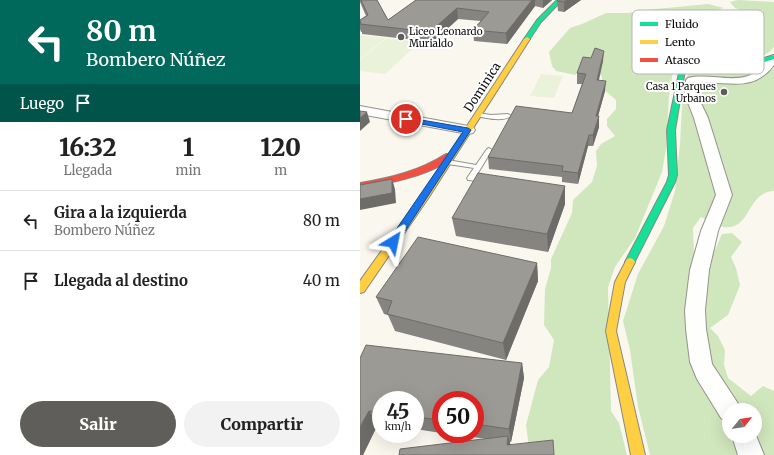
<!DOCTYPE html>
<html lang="es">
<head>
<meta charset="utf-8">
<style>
  :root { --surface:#fff; --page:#f2f2f2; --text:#222; --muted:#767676; --line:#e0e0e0; --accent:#5f5e5a }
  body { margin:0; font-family:Merriweather,serif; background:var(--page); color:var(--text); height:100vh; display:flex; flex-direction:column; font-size:15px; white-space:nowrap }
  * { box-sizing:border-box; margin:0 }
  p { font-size:13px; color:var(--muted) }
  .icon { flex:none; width:22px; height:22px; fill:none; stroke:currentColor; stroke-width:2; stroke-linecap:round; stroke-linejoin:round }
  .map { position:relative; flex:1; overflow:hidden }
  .drawer { display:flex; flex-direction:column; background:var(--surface); width:360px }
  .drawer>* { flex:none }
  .top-card { background:#00695c; color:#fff; overflow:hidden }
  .needle { width:26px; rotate:60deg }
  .fabs { position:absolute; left:362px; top:403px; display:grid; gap:8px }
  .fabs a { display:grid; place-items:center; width:40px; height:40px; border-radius:50%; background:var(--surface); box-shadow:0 4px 16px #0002; font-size:20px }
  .speed { position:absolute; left:12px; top:391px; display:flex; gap:8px; font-size:20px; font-weight:700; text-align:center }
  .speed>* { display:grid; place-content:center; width:52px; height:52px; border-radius:50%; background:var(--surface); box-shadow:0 4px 16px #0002; line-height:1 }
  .speed small { font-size:10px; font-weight:400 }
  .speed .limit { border:6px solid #d22; background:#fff; color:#111 }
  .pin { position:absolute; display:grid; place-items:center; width:34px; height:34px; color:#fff; margin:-17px; border:2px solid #fff; border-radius:50%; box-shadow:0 1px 4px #0007 }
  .me { position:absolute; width:44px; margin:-22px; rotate:35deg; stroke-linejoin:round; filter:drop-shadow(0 0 3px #0008) }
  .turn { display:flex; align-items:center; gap:14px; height:84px; padding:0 20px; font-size:18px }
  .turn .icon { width:52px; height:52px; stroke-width:2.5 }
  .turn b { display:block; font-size:28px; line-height:34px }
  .then { display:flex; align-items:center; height:38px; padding:0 20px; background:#0003; gap:8px; font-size:15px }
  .eta { display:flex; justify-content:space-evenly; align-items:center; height:68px; text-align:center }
  .eta b { font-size:24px; font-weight:800; line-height:28px }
  .action { display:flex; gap:8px; margin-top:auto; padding:8px 20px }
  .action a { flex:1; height:46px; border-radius:24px; background:var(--accent); color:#fff; font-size:16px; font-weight:800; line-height:46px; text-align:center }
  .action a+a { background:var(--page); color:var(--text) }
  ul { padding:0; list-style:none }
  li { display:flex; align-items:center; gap:12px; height:60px; padding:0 20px; border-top:1px solid var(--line) }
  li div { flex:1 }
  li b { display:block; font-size:15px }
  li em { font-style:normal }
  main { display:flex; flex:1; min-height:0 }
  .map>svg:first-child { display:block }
</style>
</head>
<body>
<main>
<section class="drawer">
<div class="top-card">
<div class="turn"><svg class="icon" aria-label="left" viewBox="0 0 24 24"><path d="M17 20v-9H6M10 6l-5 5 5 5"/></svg><div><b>80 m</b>Bombero Núñez</div></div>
<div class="then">Luego<svg class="icon" aria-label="arrive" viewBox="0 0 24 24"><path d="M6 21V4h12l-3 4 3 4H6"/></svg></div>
</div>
<div class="eta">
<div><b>16:32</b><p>Llegada</p></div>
<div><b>1</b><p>min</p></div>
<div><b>120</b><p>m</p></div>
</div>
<ul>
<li><svg class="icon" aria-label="left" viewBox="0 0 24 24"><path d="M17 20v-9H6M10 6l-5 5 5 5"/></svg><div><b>Gira a la izquierda</b><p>Bombero Núñez</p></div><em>80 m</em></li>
<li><svg class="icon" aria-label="arrive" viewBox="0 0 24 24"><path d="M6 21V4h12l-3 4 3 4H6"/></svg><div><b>Llegada al destino</b></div><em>40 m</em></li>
</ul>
<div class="action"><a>Salir</a><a>Compartir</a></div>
</section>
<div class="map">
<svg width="414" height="455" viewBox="0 0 414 455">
  <rect width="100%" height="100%" fill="#faf8ee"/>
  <g fill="#d0e6bd" fill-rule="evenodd">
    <path d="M378,0L414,2C414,11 414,39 414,46C411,56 382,65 373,64C369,63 365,60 363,57C375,55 386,53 397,45L396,41L369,42L363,40L348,42L329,41L332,44L330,48L332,51L345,55L312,62L313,71L309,96L306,149L302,172L275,238L255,267L248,287L251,411L259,423L267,455H170L166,425L178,380L189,367L194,340L184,325L185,289L191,268V259L212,213L213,200L232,182L237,166L236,151L241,144L255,136L247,126V119L256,109V100L242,88V77L238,72L219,71L215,75L196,71L192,66L189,52L210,28L222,24L246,13H268L286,10L348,4L364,8L352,11L353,13L384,12L375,8L370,2Z"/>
    <path d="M414,69V191C386,192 392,230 364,227C357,226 348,220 341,217L333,228L334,256L355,250L362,234L372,233L382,242L371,257L376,268L380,285L368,315L350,328L358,336L365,350L364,365L368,378L391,396L403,386L414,391V455H290L278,407L270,350L263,321L278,274L304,226L315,191L320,144L323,85C329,59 359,75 377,74C389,74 402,71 414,69ZM369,410H395V436H369Z"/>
  </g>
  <g fill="#eaf3d9">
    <path d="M0,35L26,38L0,59Z"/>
    <path d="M27,38L60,42L25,74L0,71V60Z"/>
    <path d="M181,74L203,76L194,98L170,96Z"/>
  </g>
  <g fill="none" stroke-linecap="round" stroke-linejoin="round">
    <g stroke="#93928d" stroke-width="2">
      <g id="lane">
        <path d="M118,113L131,115L148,114L151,116C143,122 126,118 116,116V114Z"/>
        <path d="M129,148L132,150L116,176L128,178L129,180L128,182L108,180L107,178L114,168L88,164L85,162L88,160L116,165L127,149Z"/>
      </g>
    </g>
    <g stroke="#93928d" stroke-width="2">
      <g id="street">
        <path d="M414,55V65C392,94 368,80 338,83L337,95L348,118L372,195L358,231L349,270L345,310L346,329L352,364L377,402L381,410H369V422L361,418L337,379L330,362L326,329L325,310L330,270L341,231L356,195L334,118L325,95L326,80L328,78C347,73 370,82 388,76C399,72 405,57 414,55Z"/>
        <path d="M0,106L108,126L113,127L115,130L113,133L108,134L0,114Z"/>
        <path d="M395,433L404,455H378L372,436H395Z"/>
      </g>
    </g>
    <g stroke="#898884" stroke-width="2">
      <g id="fast">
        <path d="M197,0H202L181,22L169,40H165L164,39L177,20Z"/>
        <path d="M414,55V59L391,66L337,67L325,70L315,130L317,175L315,182L273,265H267L265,262L307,182L309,175L307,130L320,68L337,63L391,62Z"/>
      </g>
    </g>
    <g stroke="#898884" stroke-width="2">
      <g id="slow">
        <path d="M167,37L170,39L69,197L4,292L0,293V281L63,193L164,39Z"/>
        <path d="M270,258L273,259L275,262L265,282L256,331L285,455H271L246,331L255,282L267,259Z"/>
      </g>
    </g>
    <g stroke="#898884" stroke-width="2">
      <path id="jam" d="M86,154H89L93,156C75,175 25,184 0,189V183C31,178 59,171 86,154Z"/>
    </g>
    <use href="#lane" fill="#fefefc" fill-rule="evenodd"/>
    <use href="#street" fill="#fefefc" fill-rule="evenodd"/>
    <use href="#fast" fill="#16e098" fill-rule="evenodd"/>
    <use href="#slow" fill="#ffcf43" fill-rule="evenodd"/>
    <use href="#jam" fill="#f24e42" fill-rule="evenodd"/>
  </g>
  <g fill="#868480">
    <path d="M0,0H17L28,20L56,0H192L183,8L175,6L147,44L114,41L113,30L121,21L98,19L73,42L2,34V32H1L0,29V20L6,16L0,2Z"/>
    <path d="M198,0H221L204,12L198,11L197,1Z"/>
    <path d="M231,58L243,61L239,80L245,91L238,116H239V127L233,146H228L218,184L202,182V177L129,169L128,157L212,113L222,84H217V73Z"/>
    <path d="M205,186V204L188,252L96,236L92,218Z"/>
    <path d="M177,263L178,281L146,360L35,331L28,315L24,314L16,297Z"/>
    <path d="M0,358L162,363L164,378L151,442H150V445L194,455H39L127,439L91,434H115V400H81V433L55,429V400H21V425L18,424L3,455Z"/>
  </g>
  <g fill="#6d6c68">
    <path d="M172,0H175V6L147,44L146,33Z"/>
    <path d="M183,0H192L183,8Z"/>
    <path d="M207,0H221L204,12V2Z"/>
    <path d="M97,8L98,19L73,42L70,32Z"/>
    <path d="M244,51L243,61L236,90L237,80Z"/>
    <path d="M246,81L245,91L235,127L236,116Z"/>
    <path d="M7,112L10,122L0,131V118Z"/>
    <path d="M239,116V127L233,146V135Z"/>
    <path d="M229,135L228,146L218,184V173Z"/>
    <path d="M32,179L35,189L36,203L0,210V199Z"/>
    <path d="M205,186V204L188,252L187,234Z"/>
    <path d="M177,263L178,281L146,360L143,343Z"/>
    <path d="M162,363L164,378L151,442L149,429Z"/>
    <path d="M9,411L18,424L3,455H0V427Z"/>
    <path d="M148,436L151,446L147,445Z"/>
  </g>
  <g fill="#9c9a95" stroke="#6d6c68">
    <path d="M1,0H17L28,20L56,0H172L146,33L113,30L129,12L97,8L70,32L0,24L1,22H0V20L8,15Z"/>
    <path d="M198,0H207L204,2L197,1Z"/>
    <path d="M235,48L244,51L237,80L246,81L236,116H239L233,135H229L218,173L202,171L203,166L128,157L156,106L212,113L226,74L217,73L223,57L231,58Z"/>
    <path d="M0,111L7,112L0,118Z"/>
    <path d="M118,173L205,186L187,234L92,218Z"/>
    <path d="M32,179V193L0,199V185Z"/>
    <path d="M58,237L177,263L143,343L27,314L32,301L16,297Z"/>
    <path d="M6,345L162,363L149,429L115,424V400H81V420L55,417V400H21V412L9,411L0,427V358Z"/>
    <path d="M148,436L147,445L193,440L194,455H39L40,449Z"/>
  </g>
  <path fill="#1a73e8" stroke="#114b97" d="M44,117L108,128L111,130L36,245H29L28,242L29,240L103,132L46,121L43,119Z"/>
  <g fill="#5f5e5a" stroke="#fff" stroke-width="1.5">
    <circle cx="41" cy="37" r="4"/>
    <circle cx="364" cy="92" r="4"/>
  </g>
  <g text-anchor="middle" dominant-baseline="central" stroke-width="4" stroke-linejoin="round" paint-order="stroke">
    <g font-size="10" fill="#0b0b0b" stroke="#fff" text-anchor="start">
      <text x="49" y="31">Liceo Leonardo<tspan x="49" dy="12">Murialdo</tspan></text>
      <text x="356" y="86" text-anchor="end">Casa 1 Parques<tspan x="356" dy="12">Urbanos</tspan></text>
    </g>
    <g font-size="12" fill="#0b0b0b" stroke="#fff">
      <text transform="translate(122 87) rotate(-57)">Dominica</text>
    </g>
  </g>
  <rect x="272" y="10" width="132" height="64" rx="6" fill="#fff" stroke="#b6b6b6" stroke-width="1"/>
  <rect x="280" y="22" width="18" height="4" fill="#16e098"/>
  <rect x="280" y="40" width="18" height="4" fill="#ffcf43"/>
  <rect x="280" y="58" width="18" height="4" fill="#f24e42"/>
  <g font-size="11" fill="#0b0b0b">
    <text x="305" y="28">Fluido</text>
    <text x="305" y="46">Lento</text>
    <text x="305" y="64">Atasco</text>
  </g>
</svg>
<div class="fabs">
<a><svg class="needle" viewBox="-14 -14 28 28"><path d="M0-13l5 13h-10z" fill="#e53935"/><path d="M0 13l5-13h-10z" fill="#767676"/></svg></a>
</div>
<div class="speed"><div>45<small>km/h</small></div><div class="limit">50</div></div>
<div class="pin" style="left:46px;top:119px;background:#d93025"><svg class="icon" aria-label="arrive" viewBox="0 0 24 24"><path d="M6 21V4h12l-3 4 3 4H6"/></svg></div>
<svg class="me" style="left:33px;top:242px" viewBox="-20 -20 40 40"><path d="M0-17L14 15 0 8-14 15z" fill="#1a73e8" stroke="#fff" stroke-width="4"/></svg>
</div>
</main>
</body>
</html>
